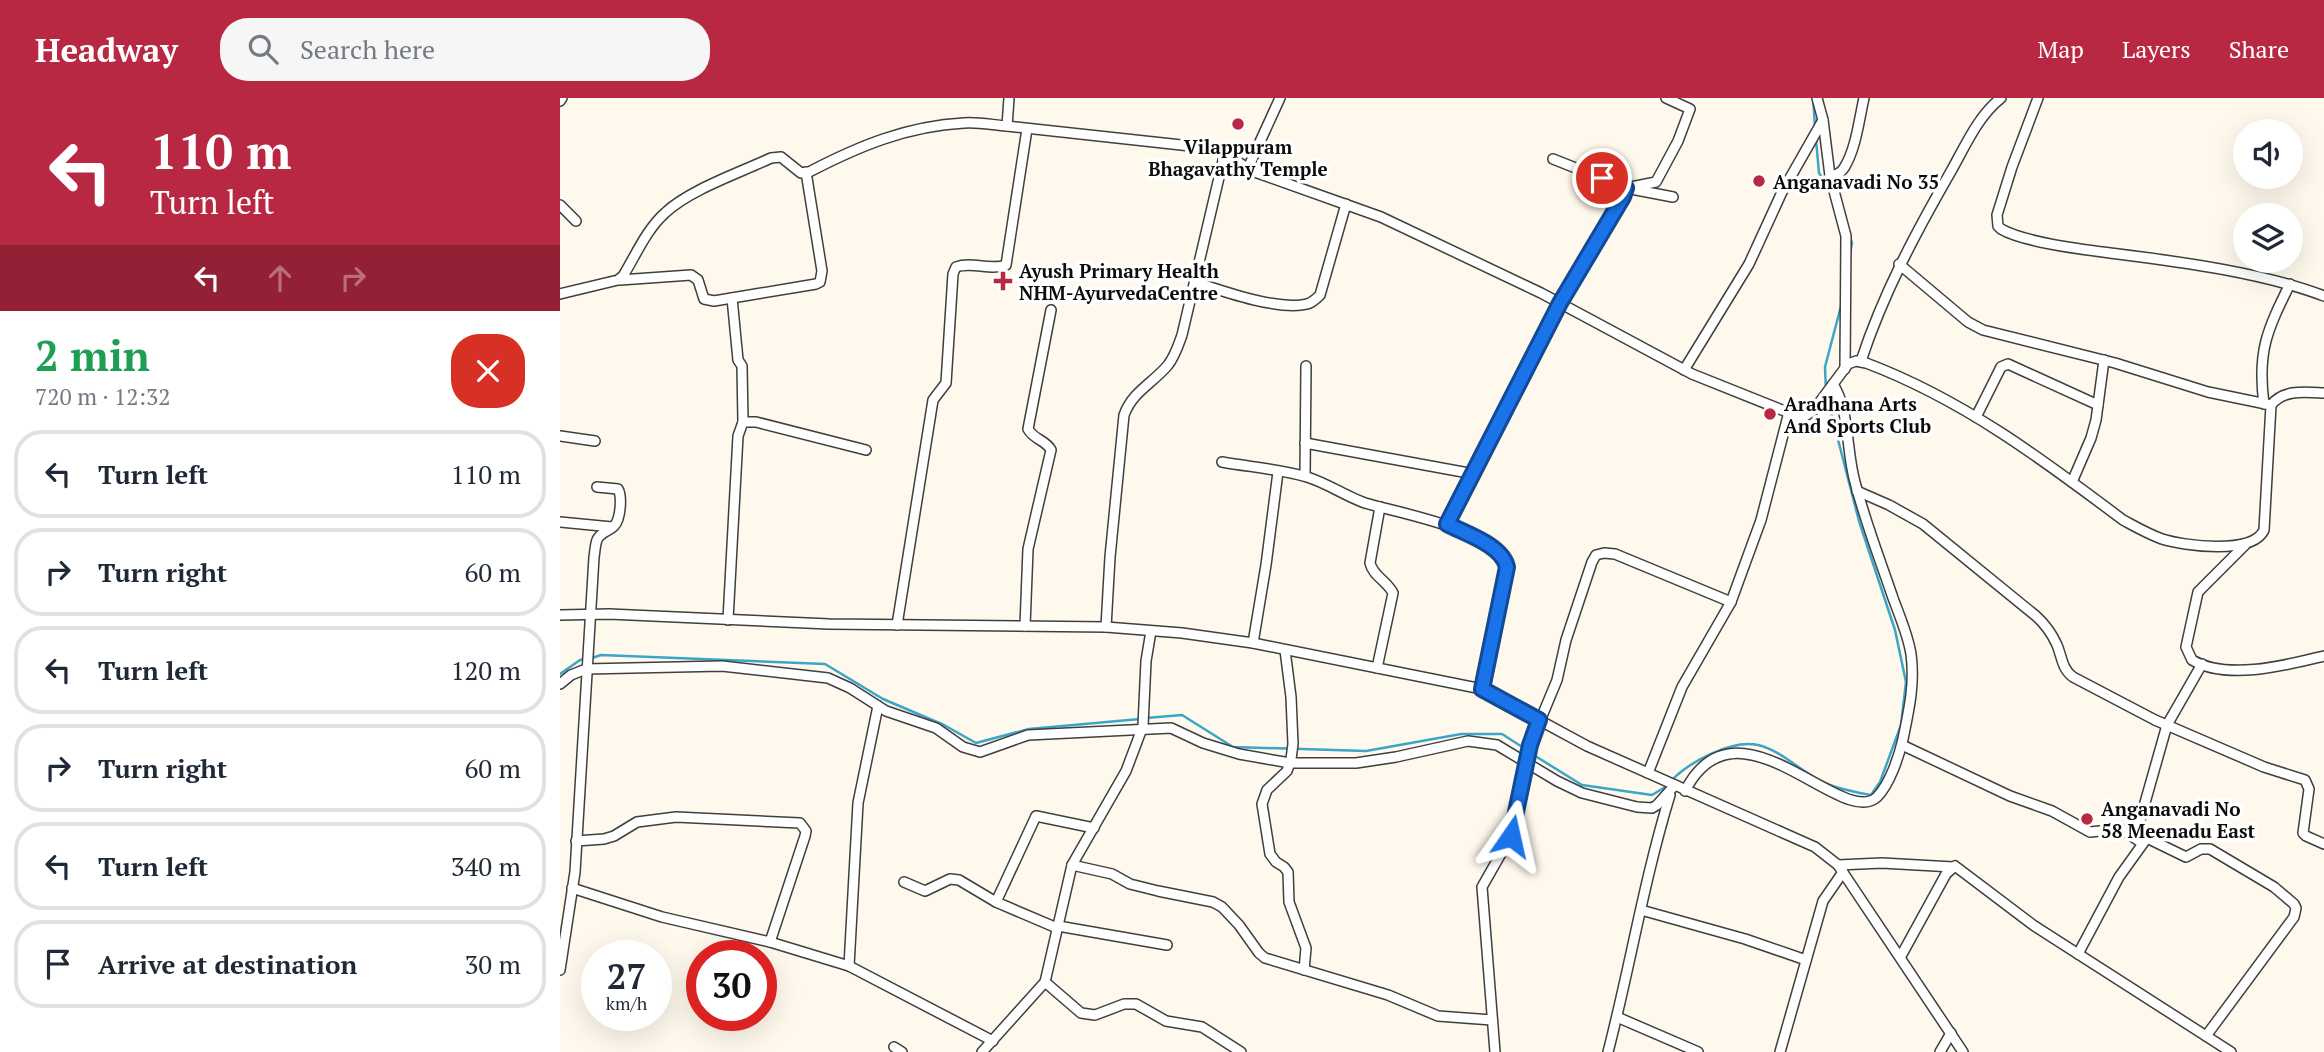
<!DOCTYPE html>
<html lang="en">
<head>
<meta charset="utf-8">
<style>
  :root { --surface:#fff; --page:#f6f6f7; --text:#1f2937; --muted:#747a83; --line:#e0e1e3; --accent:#b92843 }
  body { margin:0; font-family:"PT Serif",serif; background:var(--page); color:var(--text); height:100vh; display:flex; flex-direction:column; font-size:26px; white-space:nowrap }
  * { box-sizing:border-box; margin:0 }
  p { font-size:23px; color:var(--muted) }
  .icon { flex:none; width:38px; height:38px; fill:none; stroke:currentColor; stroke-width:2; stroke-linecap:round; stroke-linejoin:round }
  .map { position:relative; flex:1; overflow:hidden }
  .panel { display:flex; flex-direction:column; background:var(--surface); width:560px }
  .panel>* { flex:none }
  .guide { background:#b92843; color:#fff; overflow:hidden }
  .fabs { position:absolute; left:1673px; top:21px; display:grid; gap:14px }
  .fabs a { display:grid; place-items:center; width:70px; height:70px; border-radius:50%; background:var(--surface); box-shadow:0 7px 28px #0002; font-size:35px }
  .speed { position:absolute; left:21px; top:842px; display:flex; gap:14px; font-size:35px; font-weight:700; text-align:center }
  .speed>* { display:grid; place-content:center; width:91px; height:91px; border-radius:50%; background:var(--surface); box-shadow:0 7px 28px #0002; line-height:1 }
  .speed small { font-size:18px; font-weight:400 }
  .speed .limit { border:10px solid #d22; background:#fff; color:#111 }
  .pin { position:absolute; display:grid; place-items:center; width:60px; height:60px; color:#fff; margin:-30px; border:4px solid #fff; border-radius:50%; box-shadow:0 2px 7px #0007 }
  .me { position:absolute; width:77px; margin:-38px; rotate:11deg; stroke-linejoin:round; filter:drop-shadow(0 0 5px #0008) }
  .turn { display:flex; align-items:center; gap:24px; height:147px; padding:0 35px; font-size:32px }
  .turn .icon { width:91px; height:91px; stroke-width:2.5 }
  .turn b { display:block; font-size:49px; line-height:60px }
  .lanes { display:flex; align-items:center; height:66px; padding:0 35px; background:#0003; justify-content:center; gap:35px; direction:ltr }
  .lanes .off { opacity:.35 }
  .round { display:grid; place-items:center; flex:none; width:74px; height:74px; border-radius:28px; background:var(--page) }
  .overview { display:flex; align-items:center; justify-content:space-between; height:119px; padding:0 35px }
  h1 { font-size:42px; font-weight:700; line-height:52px; color:#1e9e55 }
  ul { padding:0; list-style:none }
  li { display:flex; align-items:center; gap:21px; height:88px; margin:0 14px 10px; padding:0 21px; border:4px solid var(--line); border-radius:28px }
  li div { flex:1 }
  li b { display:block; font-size:26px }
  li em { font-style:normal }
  header { display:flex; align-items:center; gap:42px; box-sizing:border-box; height:98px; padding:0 35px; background:var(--accent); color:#fff }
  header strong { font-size:33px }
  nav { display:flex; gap:38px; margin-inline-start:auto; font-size:24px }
  .search { width:490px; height:63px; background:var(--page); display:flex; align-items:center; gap:18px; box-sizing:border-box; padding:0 24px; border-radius:28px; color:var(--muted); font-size:26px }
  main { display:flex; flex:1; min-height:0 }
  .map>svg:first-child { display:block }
</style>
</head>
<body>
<header>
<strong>Headway</strong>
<div class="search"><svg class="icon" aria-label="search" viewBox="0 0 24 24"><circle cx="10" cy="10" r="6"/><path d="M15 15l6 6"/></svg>Search here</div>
<nav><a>Map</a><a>Layers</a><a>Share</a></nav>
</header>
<main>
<section class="panel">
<div class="guide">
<div class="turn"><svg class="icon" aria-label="left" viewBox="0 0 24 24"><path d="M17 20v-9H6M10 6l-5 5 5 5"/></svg><div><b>110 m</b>Turn left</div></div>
<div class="lanes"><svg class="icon" aria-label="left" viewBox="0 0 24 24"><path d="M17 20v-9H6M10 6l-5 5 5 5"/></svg><svg class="icon off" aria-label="ahead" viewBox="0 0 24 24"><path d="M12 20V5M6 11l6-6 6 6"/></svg><svg class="icon off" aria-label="right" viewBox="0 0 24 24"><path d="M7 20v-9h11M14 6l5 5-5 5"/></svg></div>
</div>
<div class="overview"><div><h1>2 min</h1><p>720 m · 12:32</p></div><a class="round" style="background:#d93025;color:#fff"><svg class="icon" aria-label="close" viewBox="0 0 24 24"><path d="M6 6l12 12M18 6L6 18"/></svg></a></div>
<ul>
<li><svg class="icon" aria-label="left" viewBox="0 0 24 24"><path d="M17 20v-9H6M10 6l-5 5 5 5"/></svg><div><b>Turn left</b></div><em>110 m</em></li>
<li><svg class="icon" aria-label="right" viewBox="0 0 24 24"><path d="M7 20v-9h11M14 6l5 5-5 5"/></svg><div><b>Turn right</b></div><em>60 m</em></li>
<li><svg class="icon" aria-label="left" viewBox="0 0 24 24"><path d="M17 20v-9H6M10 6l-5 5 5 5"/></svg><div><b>Turn left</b></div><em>120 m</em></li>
<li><svg class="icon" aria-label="right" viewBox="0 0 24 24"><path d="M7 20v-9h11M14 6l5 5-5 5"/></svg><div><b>Turn right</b></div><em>60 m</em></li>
<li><svg class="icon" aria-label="left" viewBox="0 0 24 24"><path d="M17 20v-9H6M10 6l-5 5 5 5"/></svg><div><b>Turn left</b></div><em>340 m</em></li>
<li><svg class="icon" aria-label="arrive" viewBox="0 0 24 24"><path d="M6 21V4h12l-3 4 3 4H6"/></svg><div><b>Arrive at destination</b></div><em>30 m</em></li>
</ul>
</section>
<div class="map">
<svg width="1764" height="954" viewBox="0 0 1764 954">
  <rect width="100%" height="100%" fill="#fff8ec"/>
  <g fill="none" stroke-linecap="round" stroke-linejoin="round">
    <g stroke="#3ba5ca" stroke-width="2.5">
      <path d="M1253,0L1255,28"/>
      <path d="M1256,42L1259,75L1270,91"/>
      <path d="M1290,139L1292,145L1290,156"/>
      <path d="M1266,293L1265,269L1281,208"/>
      <path d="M32,560L41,557L265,566L323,601L384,627L416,645L469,631L580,621"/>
      <path d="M0,576L20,562L25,561"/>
      <path d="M586,620L622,617L673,649L806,653L901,636H942L967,652"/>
      <path d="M972,656L1022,687L1092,697L1107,688"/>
      <path d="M1111,683C1129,664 1172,641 1198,647C1219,652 1236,669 1254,679C1272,690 1290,693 1311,697L1320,684L1341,627L1346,584L1335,532L1299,423L1267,299"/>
    </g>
    <g stroke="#3f3f3f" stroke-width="12">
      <g id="minor">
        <path d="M1257,0L1263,22L1270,78L1286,138L1285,271"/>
        <path d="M1478,0L1452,69L1437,117L1438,128L1441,131C1465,145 1528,152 1558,156C1622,164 1704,175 1764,198"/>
        <path d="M0,3L2,0"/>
        <path d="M447,28L658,51L692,73L821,119L981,195L1132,276L1242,320L1253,313L1288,266L1296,263L1306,265C1402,301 1482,361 1563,422C1576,429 1588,436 1602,441C1624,448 1693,457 1704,432L1711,307C1724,291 1745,294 1764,295"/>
        <path d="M993,61L1066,90L1113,99"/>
        <path d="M688,70L720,0"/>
        <path d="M1270,78C1276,77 1281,75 1284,70C1296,51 1299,22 1304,0"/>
        <path d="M0,107L16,123"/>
        <path d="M1339,166L1408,224L1423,232L1555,265L1648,294L1711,307"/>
        <path d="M60,182L131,177L138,182L144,201L154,203L256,186L260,184L262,173L246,74"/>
        <path d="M635,184C662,193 719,213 747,206C752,205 756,201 760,197L786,106"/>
        <path d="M0,196L58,182L63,178C76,157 86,132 105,115C129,92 179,75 211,60L221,59L241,75L249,74C299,48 347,28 404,25C418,24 433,27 447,28L449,0"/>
        <path d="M172,200L178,262L182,268L183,324"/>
        <path d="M1301,263C1323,196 1355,136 1390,75C1405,49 1417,19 1441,0"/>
        <path d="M1124,272L1189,166L1222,94L1263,22"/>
        <path d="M1704,306C1697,254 1707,232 1730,186"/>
        <path d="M1416,319L1441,269L1448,266L1538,307"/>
        <path d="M0,338L35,343"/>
        <path d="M745,345L914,376"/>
        <path d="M662,364C690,369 720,371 747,379C767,385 785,398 805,405C838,415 939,432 947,469L922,591"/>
        <path d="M745,378L746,268"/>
        <path d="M1512,384L1531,340L1536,322L1544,262"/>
        <path d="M1297,393L1329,407L1363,426L1476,518C1485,526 1492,536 1497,547C1502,559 1502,571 1513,579L1595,622L1704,669L1745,682L1749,691L1743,735L1746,738L1764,746"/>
        <path d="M0,424L52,429"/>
        <path d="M887,426L1000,205L1046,130L1066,90L1096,84L1118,43L1130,11L1106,0"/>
        <path d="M1685,447L1638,494L1626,549L1632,562C1667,583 1727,567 1764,558"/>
        <path d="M0,517L49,516L269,526L546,529L622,535L693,545L922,591L1027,648L1255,749L1278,767L1403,954"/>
        <path d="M168,522L178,338L183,324H196L306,352"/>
        <path d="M337,527L373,302L386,285L393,176L396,169C412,163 430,173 446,167L467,31"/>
        <path d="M465,528L468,451L491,352C486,342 474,342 468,331L491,212"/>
        <path d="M546,529L550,459L564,317C573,293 592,286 608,267C615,258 618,248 622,237L665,54"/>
        <path d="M693,545L706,467L718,374"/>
        <path d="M725,552L731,599L733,646L731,661L727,673L707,692L702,706L710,756L716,764L724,769L728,774L729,804L746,850L744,872"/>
        <path d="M817,570L833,495C827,483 813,478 810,465L820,409"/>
        <path d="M0,586L11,577L26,571L162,568L268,580L290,590L326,613L376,630L403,649L420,654L468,637L611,630L643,645L679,656L730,665H796L836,659L908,643L937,647L997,683L1022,695L1077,709L1092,710L1097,707L1115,687"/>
        <path d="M1342,647L1450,698L1492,713L1530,734L1561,731L1582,745"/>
        <path d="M1088,675L1122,589L1171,504L1201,422L1229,314"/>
        <path d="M1125,693C1177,591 1282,732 1317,699C1330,686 1339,658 1343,641C1349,612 1355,586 1351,556C1348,537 1340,519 1333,500C1320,462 1305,423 1295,384C1286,353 1290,313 1273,286"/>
        <path d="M1575,740L1607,627L1642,566"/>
        <path d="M16,743L44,741L54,738L77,724L116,719L240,725L246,733L245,738L210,844"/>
        <path d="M512,767L552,776L570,786L598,793L653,804L662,809L679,827L699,855L705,860L828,897L878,918L932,922"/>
        <path d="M1278,767L1322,765L1393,769"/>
        <path d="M344,784L365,793L390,781L399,782L436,804L497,830"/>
        <path d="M12,790L102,819L210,844L289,868L433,943"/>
        <path d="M436,804L476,718L534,730"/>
        <path d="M1081,812L1185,841L1246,862"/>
        <path d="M498,828L607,847"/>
        <path d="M1518,856L1559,779L1587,740L1626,759L1641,751H1650L1714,789L1734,806L1736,810L1734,819L1646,938"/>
        <path d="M1341,858L1386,776L1395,768L1473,827L1671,954"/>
        <path d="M289,868L298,705L318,608"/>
        <path d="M0,872L15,774L34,459C35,454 35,447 37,442C40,434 48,434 54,428C61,421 62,398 58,391L37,389"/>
        <path d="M485,884L521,915L535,917L564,906H576L606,923L642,929L681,954"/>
        <path d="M1057,919L1138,954"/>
        <path d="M334,949L342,954"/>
        <path d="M422,954L485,884L512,767L566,673L583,628L586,563L591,533"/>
        <path d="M935,954L922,789L951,738L970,647L997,582L1006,542L1032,464L1036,457L1044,455L1055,456L1171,504"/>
        <path d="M1048,954C1070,869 1084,782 1110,697"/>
        <path d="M1220,954L1263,803L1283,774"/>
        <path d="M1380,954L1391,935"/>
      </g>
    </g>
    <use href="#minor" stroke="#fff" stroke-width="9"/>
  </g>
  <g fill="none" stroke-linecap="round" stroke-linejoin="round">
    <g stroke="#114b97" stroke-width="18">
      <path id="route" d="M951,738L970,647L979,622L922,591L947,469C942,447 906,436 887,426L1000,205L1063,99L1066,90L1042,80"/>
    </g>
    <use href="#route" stroke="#1a73e8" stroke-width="12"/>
  </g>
  <g fill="#b92843" stroke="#fff" stroke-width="2.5">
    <circle cx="678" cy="26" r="7"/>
    <circle cx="1199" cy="83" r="7"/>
    <path d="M439.5 172.5h7v7h7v7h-7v7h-7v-7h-7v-7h7z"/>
    <circle cx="1210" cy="316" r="7"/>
    <circle cx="1527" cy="721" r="7"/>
  </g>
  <g text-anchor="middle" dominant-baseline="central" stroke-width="7" stroke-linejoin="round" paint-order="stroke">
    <g font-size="19" font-weight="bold" fill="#0c0c0c" stroke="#fff" text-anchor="start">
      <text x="678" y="48" text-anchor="middle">Vilappuram<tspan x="678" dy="22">Bhagavathy Temple</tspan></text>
      <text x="1213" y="83">Anganavadi No 35</text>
      <text x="459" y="172">Ayush Primary Health<tspan x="459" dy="22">NHM-AyurvedaCentre</tspan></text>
      <text x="1224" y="305">Aradhana Arts<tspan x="1224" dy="22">And Sports Club</tspan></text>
      <text x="1541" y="710">Anganavadi No<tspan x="1541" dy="22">58 Meenadu East</tspan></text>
    </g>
  </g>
</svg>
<div class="fabs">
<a><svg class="icon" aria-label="sound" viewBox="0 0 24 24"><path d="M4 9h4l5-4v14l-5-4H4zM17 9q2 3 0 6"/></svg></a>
<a><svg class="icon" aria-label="layers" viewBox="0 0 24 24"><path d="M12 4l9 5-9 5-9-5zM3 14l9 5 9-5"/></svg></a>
</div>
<div class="speed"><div>27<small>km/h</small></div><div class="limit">30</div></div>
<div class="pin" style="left:1042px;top:80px;background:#d93025"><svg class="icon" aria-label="arrive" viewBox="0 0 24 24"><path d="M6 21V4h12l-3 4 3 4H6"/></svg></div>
<svg class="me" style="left:951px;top:738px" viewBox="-20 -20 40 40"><path d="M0-17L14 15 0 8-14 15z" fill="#1a73e8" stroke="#fff" stroke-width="4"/></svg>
</div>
</main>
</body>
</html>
